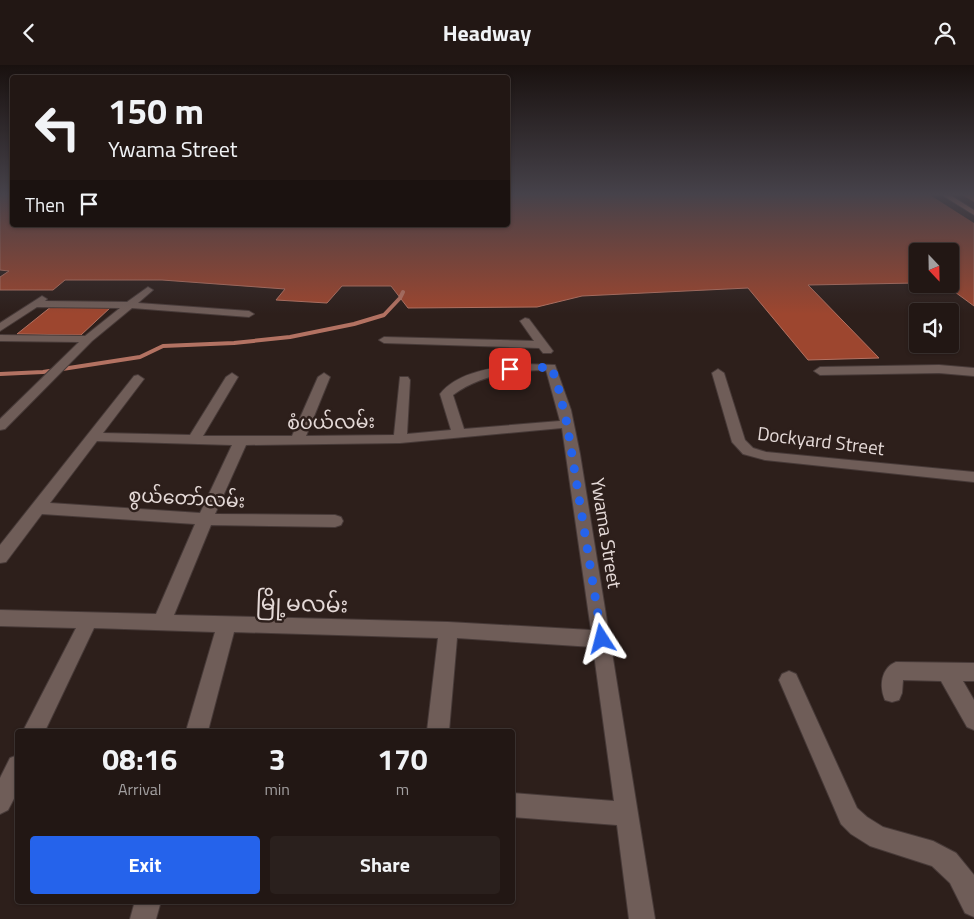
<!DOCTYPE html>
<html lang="en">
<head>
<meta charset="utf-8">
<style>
  :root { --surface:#221714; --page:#2a201d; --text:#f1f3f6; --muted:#a29fa0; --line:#3f3634; --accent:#2563eb }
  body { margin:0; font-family:"Titillium Web","Noto Sans Myanmar",sans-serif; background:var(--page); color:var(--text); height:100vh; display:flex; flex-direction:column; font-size:19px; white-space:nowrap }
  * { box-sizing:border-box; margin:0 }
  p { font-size:16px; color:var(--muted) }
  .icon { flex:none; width:28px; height:28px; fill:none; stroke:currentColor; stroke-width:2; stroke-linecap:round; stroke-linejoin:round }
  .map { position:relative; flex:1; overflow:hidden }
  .panel { position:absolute; left:15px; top:664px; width:500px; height:175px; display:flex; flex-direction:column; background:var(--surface); border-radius:5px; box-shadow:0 1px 4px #0004,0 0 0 1px var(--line) }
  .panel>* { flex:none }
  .banner { position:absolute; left:10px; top:10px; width:500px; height:152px; border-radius:5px; box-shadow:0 1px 4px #0004,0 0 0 1px var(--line); background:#221714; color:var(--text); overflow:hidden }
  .needle { width:32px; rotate:158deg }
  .controls { position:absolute; left:909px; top:178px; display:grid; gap:10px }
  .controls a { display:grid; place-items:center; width:50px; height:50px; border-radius:5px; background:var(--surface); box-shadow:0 1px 4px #0004,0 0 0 1px var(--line); font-size:25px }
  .pin { position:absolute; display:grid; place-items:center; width:42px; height:42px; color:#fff; margin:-21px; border-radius:10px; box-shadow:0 2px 8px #0006 }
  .me { position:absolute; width:55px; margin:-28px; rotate:351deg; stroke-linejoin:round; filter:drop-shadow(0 0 4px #0008) }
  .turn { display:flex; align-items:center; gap:18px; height:105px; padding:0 15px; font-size:22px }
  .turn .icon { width:65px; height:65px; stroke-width:2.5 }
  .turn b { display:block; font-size:35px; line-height:42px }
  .then { display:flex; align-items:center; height:48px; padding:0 15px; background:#0003; gap:10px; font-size:19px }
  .eta { display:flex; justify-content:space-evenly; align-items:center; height:85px; text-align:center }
  .eta b { font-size:30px; font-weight:700; line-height:35px }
  .cta { display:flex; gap:10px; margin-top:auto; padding:10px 15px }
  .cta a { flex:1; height:58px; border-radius:5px; background:var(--accent); color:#fff; font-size:20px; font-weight:700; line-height:58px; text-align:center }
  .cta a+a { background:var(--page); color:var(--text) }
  header { display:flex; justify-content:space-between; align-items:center; height:65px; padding:0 15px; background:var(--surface); font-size:22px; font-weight:700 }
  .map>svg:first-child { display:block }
</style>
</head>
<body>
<header><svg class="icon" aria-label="back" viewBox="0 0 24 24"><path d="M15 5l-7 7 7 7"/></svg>Headway<svg class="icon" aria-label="person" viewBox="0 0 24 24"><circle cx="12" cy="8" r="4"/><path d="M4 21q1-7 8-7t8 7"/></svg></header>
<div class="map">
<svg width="974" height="854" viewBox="0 0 974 854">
  <rect width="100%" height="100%" fill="#2d1f1b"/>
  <g fill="#9d462f" stroke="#b37262">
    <path d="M0,130H12V160H508V130H974V241L944,219H950V186H918L917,218L808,220L879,293L808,295L748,223L582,231L537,242L408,243L391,221H342L327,238L276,235L285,224L162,215H65L53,225H0V212L9,206L0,205Z"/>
    <path d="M52,241L111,242L81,270L17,269Z"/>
  </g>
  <path fill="#2d1f1b" d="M930,130H962L974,137V158Z"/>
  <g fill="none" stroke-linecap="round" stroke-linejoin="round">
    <path stroke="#b37262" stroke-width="4" d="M0,309L43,307L140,292L163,281L234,278L290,272L354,259L384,250L400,233L403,227"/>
    <g stroke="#473a38" stroke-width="2">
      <g id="minor">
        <path d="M148,222L153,225L138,238L249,246L254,249L249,252L132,243L92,276L5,364L0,365V354L79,277L0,276V270L85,271L120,243L37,242L0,266V258L42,231L47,234L45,236L127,237Z"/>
        <path d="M525,253L529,254L553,286L551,288H543L539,283L384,278L379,275L384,272L534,276L520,256Z"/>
        <path d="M524,299L555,300L571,345L580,389L655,854H629L617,760L512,752V728L614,736L593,582L457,573L449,666H427L438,573L234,567L208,666H186L215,567L94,563L45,666H23L76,563L0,561V545L156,549L195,459L42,449L6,497L0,498V480L134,311L138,310L144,314L103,368L190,370L226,312L232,308L238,312L203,371H292L318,312L324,308L330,312L306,371L394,370L400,312H408L410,315L407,369L451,365L440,329C458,306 497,302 524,299ZM546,305L560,356L464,364L453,330C480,310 513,305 546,305ZM562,363L591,565L448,557L174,550L211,460L335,462L341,460L343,456L341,452L335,450L215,449L246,380L400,378ZM97,376L232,380L200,448L50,438Z"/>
        <path d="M939,300L974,303V311L939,308L820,310L814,306L820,302Z"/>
        <path d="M718,304L724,308L745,375L753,383L766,387L974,407V417L765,395L743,389L732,377L712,308Z"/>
        <path d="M896,597L974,598V616H963L974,635V665L967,662L941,616L903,615L902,628L899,635L892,637L885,635C879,621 881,603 896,597Z"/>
        <path d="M789,606L796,609L857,743L867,752L883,762L933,776L956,788L974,810V852L965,848L950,818L932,801L870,781L851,769L841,759L779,615L782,609Z"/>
        <path d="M18,690V726L8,745L0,749V713L10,693Z"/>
        <path d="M135,836H161L156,854H130Z"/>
      </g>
    </g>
    <g stroke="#473a38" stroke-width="2">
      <path id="major" d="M942,130H950L974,145V150Z"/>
    </g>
    <use href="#minor" fill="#6f5d58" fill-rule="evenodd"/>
    <use href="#major" fill="#af6f5e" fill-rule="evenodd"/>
  </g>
  <linearGradient id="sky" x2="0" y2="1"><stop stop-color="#19110f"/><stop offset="0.52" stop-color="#46424a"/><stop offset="1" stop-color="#46424a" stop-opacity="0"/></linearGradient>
  <rect width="974" height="249" fill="url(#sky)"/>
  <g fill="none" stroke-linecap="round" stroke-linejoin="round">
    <path stroke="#2563eb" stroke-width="9" stroke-dasharray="0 16.2" d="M510,304L551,302L557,317L567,359L602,574"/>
  </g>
  <g text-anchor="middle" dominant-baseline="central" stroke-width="5" stroke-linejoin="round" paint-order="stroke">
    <g font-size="19" fill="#e5dad8" stroke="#2d1f1b">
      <text transform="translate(331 356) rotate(-1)">စံပယ်လမ်း</text>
      <text transform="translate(821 375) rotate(7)">Dockyard Street</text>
      <text transform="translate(187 432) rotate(3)">စွယ်တော်လမ်း</text>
      <text transform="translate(607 468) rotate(81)">Ywama Street</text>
    </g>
    <g font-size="22" fill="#e5dad8" stroke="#2d1f1b">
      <text transform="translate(302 538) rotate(2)">မြို့မလမ်း</text>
    </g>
  </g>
</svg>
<div class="controls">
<a><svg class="needle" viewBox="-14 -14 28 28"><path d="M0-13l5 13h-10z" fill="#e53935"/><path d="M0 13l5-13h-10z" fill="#a29fa0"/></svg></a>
<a><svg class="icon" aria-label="sound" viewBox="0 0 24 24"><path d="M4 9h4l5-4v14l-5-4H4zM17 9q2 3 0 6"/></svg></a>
</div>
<div class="pin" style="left:510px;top:304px;background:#d93025"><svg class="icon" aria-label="arrive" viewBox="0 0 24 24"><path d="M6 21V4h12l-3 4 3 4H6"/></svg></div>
<svg class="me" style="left:602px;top:574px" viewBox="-20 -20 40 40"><path d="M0-17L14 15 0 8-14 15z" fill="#2563eb" stroke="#fff" stroke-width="4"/></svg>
<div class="banner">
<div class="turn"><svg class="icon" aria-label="left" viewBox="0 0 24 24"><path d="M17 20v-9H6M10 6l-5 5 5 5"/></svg><div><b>150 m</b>Ywama Street</div></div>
<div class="then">Then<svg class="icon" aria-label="arrive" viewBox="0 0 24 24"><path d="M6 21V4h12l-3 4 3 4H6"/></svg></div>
</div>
<section class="panel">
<div class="eta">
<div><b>08:16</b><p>Arrival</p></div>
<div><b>3</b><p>min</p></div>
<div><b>170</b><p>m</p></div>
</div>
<div class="cta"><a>Exit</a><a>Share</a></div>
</section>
</div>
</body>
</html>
